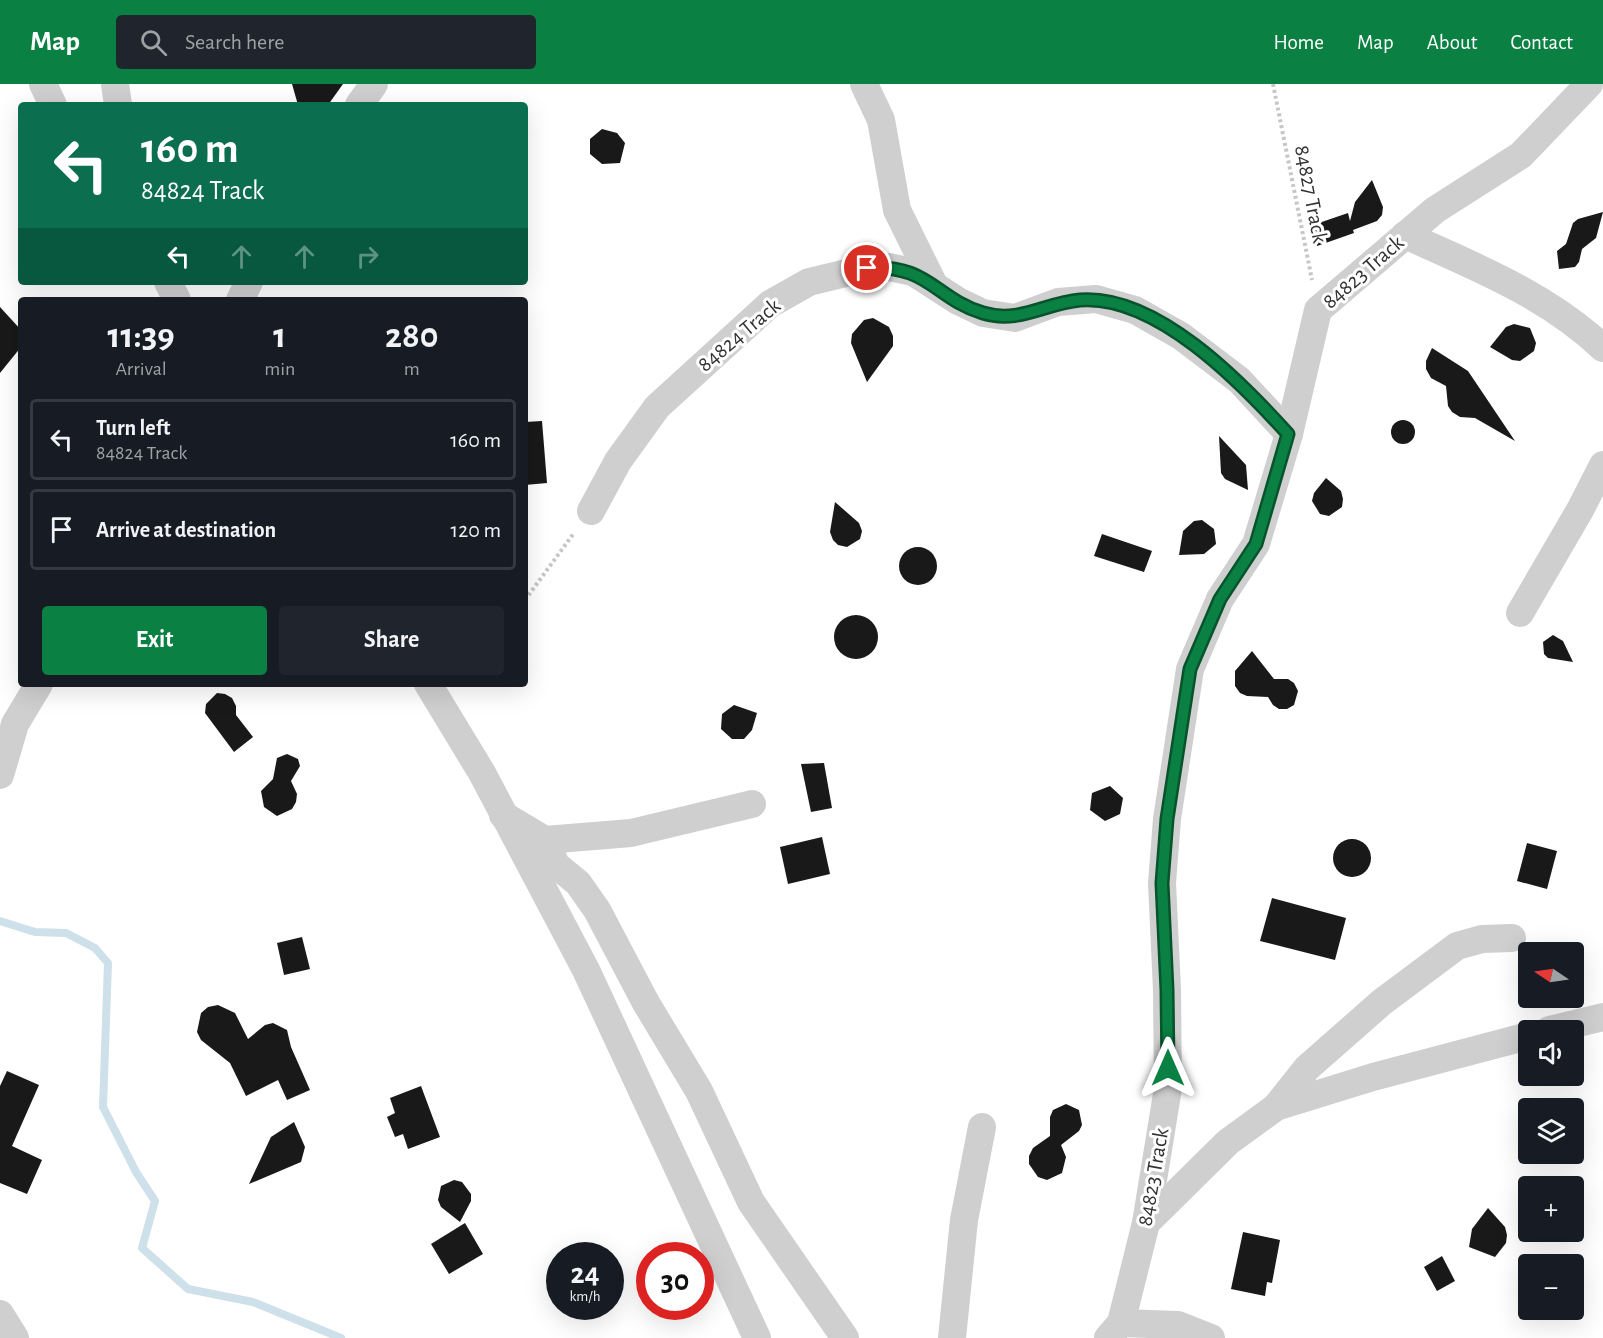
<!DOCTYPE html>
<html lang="en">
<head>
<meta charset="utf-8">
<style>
  :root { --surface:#171b24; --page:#20242c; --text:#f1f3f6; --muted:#9ea1a6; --line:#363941; --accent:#0b8043 }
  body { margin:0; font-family:"Alegreya Sans",sans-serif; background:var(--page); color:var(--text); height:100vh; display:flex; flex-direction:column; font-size:22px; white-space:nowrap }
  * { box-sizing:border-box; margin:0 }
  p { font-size:20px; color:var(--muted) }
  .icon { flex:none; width:33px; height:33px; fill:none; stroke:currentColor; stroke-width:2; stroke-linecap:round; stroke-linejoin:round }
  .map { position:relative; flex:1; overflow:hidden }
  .drawer { position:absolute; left:18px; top:213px; width:510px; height:390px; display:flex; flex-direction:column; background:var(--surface); border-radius:6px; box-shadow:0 6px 24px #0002 }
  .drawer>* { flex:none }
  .hud { position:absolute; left:18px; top:18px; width:510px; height:183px; border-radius:6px; box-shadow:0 6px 24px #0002; background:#0b6e4f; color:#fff; overflow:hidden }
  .needle { width:39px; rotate:283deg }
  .buttons { position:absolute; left:1518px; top:858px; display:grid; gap:12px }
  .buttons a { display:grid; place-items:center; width:66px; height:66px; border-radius:6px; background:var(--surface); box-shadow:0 6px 24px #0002; font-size:30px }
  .speed { position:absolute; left:546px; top:1158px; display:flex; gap:12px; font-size:30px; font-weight:700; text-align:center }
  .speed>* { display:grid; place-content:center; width:78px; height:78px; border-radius:50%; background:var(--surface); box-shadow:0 6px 24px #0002; line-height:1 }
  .speed small { font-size:15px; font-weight:400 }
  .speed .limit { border:9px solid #d22; background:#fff; color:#111 }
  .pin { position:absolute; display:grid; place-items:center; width:51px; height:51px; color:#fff; margin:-26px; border:3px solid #fff; border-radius:50%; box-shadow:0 2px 6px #0007 }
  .me { position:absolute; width:66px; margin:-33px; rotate:0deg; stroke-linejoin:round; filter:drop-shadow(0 0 4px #0008) }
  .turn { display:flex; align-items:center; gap:21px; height:126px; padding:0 24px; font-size:27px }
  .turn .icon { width:78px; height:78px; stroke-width:2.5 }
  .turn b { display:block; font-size:42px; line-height:51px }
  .lanes { display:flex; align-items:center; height:57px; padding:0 24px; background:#0003; justify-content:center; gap:30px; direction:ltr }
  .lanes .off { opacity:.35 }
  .eta { display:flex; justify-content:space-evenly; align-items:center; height:102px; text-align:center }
  .eta b { font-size:36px; font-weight:600; line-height:42px }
  .primary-button { display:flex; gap:12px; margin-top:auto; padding:12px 24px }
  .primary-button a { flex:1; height:69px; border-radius:6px; background:var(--accent); color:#fff; font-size:24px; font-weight:600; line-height:69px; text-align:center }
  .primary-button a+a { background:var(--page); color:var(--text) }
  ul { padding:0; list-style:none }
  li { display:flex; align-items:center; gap:18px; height:81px; margin:0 12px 9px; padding:0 12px; border:3px solid var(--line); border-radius:6px }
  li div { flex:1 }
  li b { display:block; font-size:22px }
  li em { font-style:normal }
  header { display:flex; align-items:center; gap:36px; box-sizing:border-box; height:84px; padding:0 30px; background:var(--accent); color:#fff }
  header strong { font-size:28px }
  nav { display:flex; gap:33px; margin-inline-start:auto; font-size:21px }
  .search { width:420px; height:54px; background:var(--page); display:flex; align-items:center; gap:15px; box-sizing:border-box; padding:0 21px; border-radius:6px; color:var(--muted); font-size:22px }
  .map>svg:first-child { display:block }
</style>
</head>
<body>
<header>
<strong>Map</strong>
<div class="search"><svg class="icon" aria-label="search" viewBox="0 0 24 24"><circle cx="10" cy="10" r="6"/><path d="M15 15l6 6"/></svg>Search here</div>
<nav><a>Home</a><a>Map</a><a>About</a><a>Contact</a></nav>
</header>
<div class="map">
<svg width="1603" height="1254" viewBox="0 0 1603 1254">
  <rect width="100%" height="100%" fill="#fff"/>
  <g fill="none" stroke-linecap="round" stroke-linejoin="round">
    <path stroke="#cee0e9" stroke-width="8" d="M0,837L35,848L66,849L95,864L108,879L103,1023L136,1088L155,1117L142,1164L188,1205L253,1218L341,1254"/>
  </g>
  <g fill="#191919">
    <path d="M292,0H343L328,21H298Z"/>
    <path d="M602,45L617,49L625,59L620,79L602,80L590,70V55Z"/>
    <path d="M1372,96L1383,123L1382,131L1377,137L1353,146L1354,149L1317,162L1310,142L1348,129L1350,137L1355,118Z"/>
    <path d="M1603,128L1596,154L1582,165L1579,178L1575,183L1559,185L1557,167L1566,160L1573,139L1578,135Z"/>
    <path d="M0,223L21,246V263L0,289Z"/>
    <path d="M873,234L889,243L893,252V262L867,298L851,259L852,250L864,236Z"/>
    <path d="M1514,240L1530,244L1536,259L1534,267L1520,277L1512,276L1490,263L1506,243Z"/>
    <path d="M1432,264L1468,287L1515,357L1475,334L1460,333L1452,328L1448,322L1446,302L1431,294L1426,285V277Z"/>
    <circle cx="1403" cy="348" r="12"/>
    <path d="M542,337L547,399L525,401V338Z"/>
    <path d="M1219,352L1246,381L1248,406L1225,395L1221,389Z"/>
    <path d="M1326,394L1341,407L1343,415L1342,423L1329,432L1320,430L1312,417L1314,409Z"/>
    <path d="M835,418L859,439L862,447L860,455L847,463L838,461L833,456L830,448Z"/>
    <path d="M1202,436L1214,445L1216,460L1204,470L1179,471L1183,447L1194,437Z"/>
    <path d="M1102,450L1152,467L1144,488L1094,472Z"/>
    <circle cx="918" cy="482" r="19"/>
    <circle cx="856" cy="553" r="22"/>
    <path d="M1553,551L1563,557L1573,578L1548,574L1544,570L1543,558Z"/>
    <path d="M1252,567L1274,595H1288L1294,599L1298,607L1294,621L1287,625H1279L1273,621L1268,613L1247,612L1240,609L1235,602V587Z"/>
    <path d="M217,609L225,610L232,614L236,622V631L253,653L234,668L205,629L206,620Z"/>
    <path d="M734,621L757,629L752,646L744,655H732L721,645L722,630Z"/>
    <path d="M287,670L298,675L300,682L291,697L297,710L296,718L292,725L277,732L264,723L261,707L273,695L277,674Z"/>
    <path d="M824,679L832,724L811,728L801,680Z"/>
    <path d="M1110,702L1123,714L1120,730L1105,737L1090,726L1092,709Z"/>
    <path d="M822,753L830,790L788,800L780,763Z"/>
    <circle cx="1352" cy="774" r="19"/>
    <path d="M1527,759L1557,767L1547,805L1517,797Z"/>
    <path d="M1272,814L1346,834L1335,876L1260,857Z"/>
    <path d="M302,853L310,885L284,891L277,859Z"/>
    <path d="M218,921L235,929L248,955L265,941L273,939L287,946L291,963L310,1006L287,1016L278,996L246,1012L230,979L201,956L197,948L201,929L208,923Z"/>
    <path d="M7,987L39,1001L12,1062L42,1076L27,1110L0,1099V1002Z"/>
    <path d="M421,1002L440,1053L408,1065L403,1050L395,1053L387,1033L395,1029L390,1014Z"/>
    <path d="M1066,1020L1079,1026L1082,1041L1079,1047L1061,1061L1066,1073L1062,1089L1047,1096L1038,1093L1029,1080V1072L1033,1064L1050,1052V1033L1053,1026Z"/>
    <path d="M294,1038L305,1063L301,1078L249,1100L271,1053Z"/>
    <path d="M454,1096L462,1098L471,1110V1117L460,1138L441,1123L438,1116L441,1102Z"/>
    <path d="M1488,1124L1505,1143L1507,1151L1506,1159L1495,1173L1469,1163L1472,1145Z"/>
    <path d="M465,1139L483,1170L449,1190L431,1160Z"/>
    <path d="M1243,1148L1280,1156L1272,1199L1267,1198L1265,1212L1231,1205Z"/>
    <path d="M1442,1172L1455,1197L1437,1207L1424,1183Z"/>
  </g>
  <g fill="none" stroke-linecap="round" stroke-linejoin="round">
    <g stroke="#c6c6c6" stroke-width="4" stroke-dasharray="3 3" stroke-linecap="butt">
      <path d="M1273,0L1312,196"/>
      <path d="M525,516L574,449"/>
    </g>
    <g stroke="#cfcfcf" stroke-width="28">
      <path d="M43,0L53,21"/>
      <path d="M115,0L118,21"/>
      <path d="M864,0L881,36L897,126L934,201"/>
      <path d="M359,21L374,0"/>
      <path d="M1405,151C1474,182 1547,211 1603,264"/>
      <path d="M168,198L177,216"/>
      <path d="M240,216L249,198"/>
      <path d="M591,427L618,377L657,323L770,220L809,198L867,184L889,183L913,188L958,217L983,229L1015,234L1058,218L1096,215L1135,226L1181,252L1239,296L1289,350"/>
      <path d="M1520,529L1580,426L1603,381"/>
      <path d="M428,600L482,689L586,886L757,1254"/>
      <path d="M0,691L15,640L39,600"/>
      <path d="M503,731L545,756L556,781L578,799L597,826L646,919L699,1007L751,1118L845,1254"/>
      <path d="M545,756L631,749L752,720"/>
      <path d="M1549,946L1603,933"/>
      <path d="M1276,1023L1307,984L1382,918L1457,862L1482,855L1512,854"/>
      <path d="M1146,1139L1228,1058L1276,1023L1373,993L1528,952"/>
      <path d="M0,1230L15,1254"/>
      <path d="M1121,1239L1178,1241L1211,1254"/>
      <path d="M952,1254L964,1136L982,1043"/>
      <path d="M1108,1254L1121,1239L1146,1139L1168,1004L1167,906L1162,799L1167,735L1190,585L1220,515L1256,460L1289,350L1318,226L1435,126L1521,71L1589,0"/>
    </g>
  </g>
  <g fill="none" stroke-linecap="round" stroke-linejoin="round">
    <g stroke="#07532c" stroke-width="15">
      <path id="route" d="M867,184C929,180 934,214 983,229C1019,240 1045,219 1080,216C1156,210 1241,298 1288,350L1256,460L1220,515L1190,585L1167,735L1162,799L1167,906L1168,984"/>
    </g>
    <use href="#route" stroke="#0b8043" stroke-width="10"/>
  </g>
  <g text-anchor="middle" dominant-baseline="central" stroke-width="6" stroke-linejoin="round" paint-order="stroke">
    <g font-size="22" fill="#323232" stroke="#fff">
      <text transform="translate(1311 110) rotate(79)">84827 Track</text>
      <text transform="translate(1363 188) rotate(-41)">84823 Track</text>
      <text transform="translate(739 251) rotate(-40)">84824 Track</text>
      <text transform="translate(1153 1093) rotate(-80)">84823 Track</text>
    </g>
  </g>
</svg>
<div class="buttons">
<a><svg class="needle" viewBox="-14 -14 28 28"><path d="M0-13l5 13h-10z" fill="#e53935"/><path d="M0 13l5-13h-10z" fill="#9ea1a6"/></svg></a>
<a><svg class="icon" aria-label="sound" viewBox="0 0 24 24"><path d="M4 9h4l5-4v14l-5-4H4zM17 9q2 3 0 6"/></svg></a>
<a><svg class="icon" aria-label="layers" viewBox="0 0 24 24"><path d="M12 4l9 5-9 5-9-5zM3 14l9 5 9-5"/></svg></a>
<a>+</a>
<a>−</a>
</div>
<div class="speed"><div>24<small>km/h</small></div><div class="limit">30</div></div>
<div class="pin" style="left:867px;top:184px;background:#d93025"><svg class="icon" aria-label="arrive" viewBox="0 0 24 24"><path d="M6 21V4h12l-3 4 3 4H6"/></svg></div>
<svg class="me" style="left:1168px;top:984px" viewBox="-20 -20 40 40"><path d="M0-17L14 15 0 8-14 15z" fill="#0b8043" stroke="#fff" stroke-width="4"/></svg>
<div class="hud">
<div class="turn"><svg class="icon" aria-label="left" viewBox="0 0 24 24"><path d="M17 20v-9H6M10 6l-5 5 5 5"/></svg><div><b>160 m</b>84824 Track</div></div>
<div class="lanes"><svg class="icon" aria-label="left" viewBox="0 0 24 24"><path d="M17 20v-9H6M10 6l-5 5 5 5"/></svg><svg class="icon off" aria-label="ahead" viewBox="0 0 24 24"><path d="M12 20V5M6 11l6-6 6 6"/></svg><svg class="icon off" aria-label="ahead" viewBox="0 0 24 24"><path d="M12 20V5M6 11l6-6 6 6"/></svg><svg class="icon off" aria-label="right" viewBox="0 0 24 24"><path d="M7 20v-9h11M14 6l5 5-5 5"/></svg></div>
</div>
<section class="drawer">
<div class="eta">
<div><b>11:39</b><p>Arrival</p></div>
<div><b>1</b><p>min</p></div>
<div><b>280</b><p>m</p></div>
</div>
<ul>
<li><svg class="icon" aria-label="left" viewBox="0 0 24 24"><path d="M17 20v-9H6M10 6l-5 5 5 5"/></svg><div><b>Turn left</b><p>84824 Track</p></div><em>160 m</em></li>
<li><svg class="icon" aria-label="arrive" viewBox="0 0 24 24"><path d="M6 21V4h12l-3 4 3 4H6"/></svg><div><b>Arrive at destination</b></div><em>120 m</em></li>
</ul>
<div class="primary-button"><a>Exit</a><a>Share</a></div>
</section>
</div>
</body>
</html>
